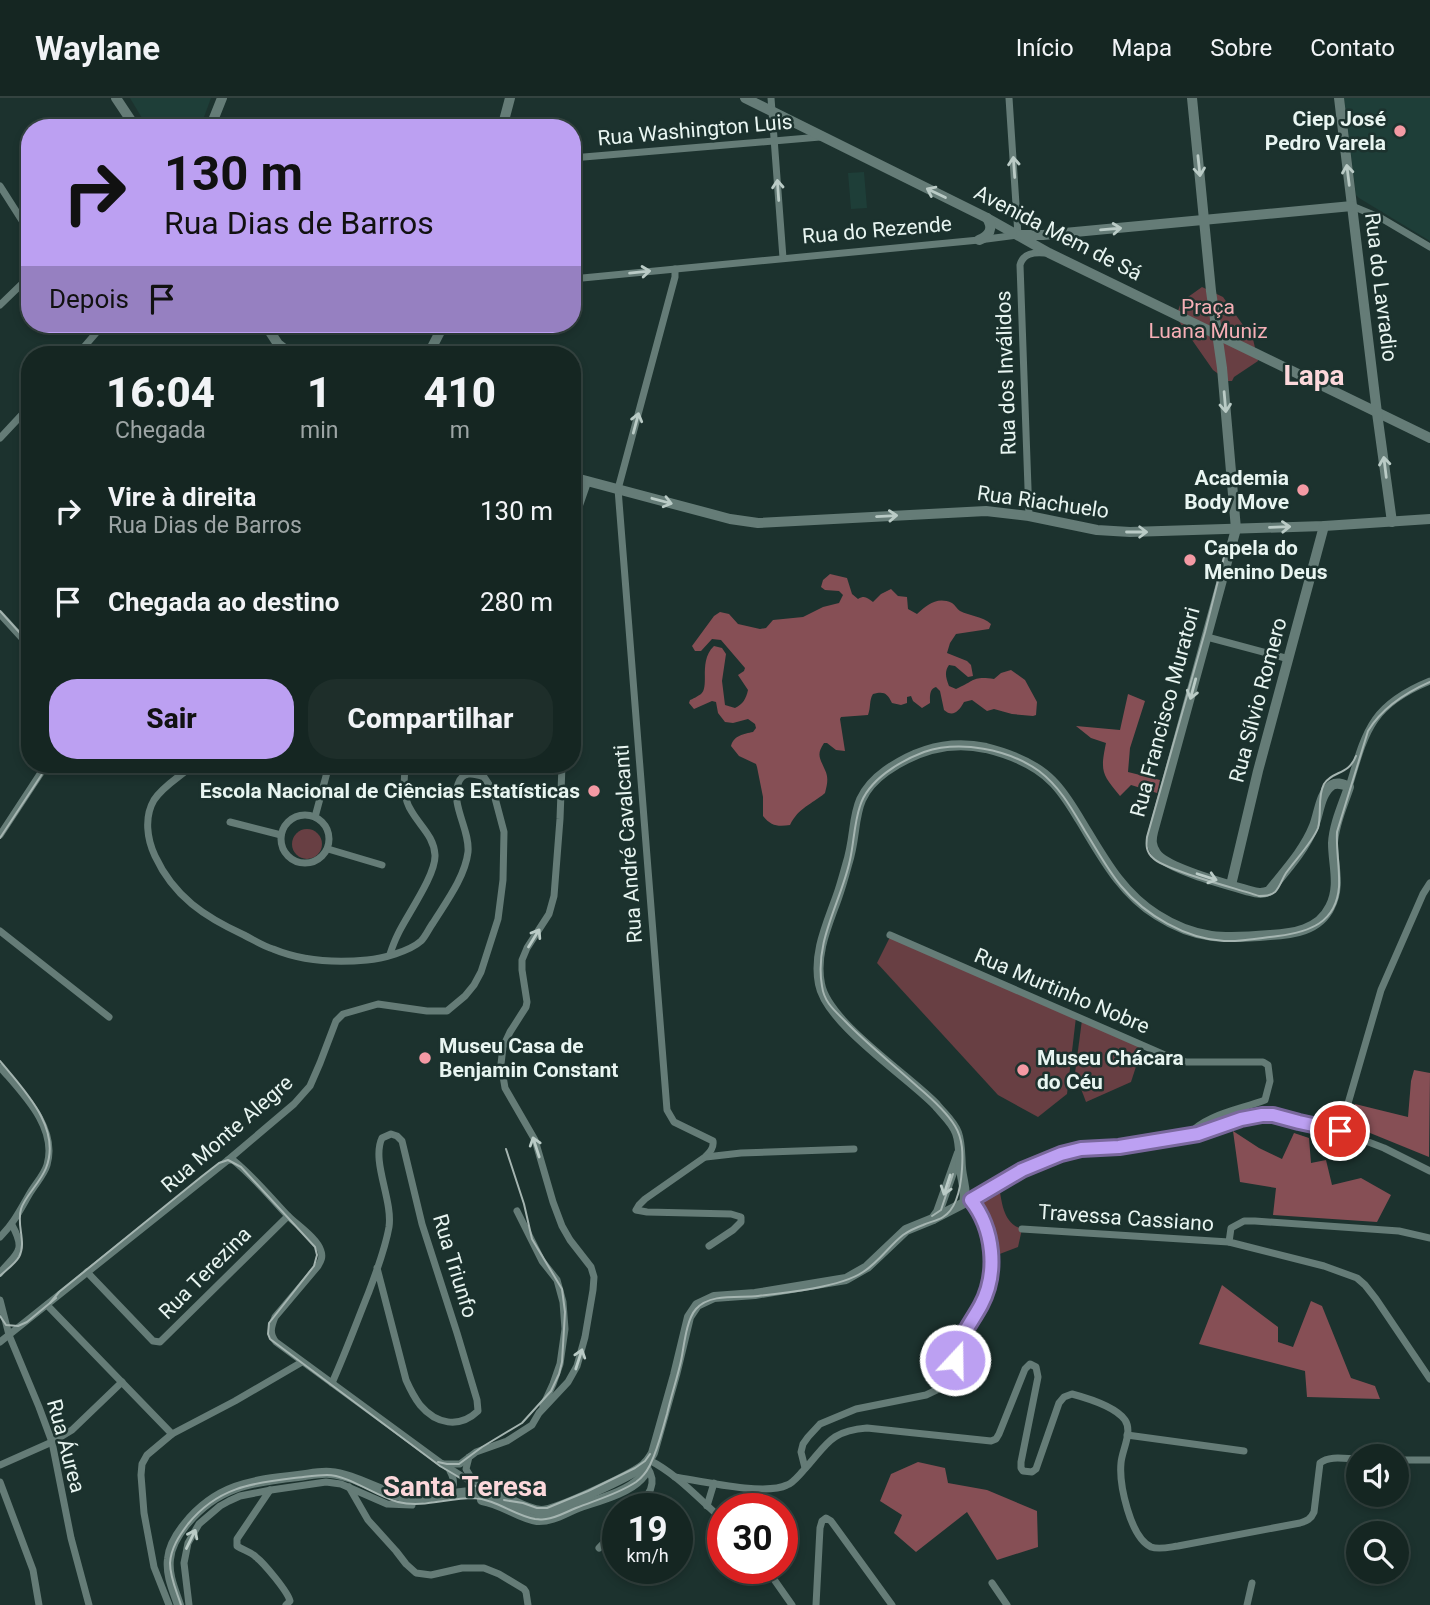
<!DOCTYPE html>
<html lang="pt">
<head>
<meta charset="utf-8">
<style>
  :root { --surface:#152622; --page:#1e2e2a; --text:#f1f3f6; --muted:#9da5a5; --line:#344340; --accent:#bca0f2 }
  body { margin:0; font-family:Roboto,sans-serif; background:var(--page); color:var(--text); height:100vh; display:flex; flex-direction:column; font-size:26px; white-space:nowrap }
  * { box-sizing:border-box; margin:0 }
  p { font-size:23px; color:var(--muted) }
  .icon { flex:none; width:38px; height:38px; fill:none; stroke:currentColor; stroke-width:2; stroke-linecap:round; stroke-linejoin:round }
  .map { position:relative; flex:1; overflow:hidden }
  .details { position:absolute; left:21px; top:248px; width:560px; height:427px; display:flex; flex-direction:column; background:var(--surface); border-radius:28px; box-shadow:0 4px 10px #0003,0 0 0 2px var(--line) }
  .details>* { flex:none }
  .banner { position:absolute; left:21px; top:21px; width:560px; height:214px; border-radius:28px; box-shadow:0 4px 10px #0003,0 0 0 2px var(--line); background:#bca0f2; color:#111; overflow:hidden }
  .controls { position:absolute; left:1346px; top:1346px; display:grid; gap:14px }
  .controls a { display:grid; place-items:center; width:63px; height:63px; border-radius:50%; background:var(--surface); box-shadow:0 4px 10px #0003,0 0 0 2px var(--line); font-size:35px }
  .speed { position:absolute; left:602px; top:1395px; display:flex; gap:14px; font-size:35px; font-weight:700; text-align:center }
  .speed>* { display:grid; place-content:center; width:91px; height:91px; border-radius:50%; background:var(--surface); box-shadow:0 4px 10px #0003,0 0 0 2px var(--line); line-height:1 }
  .speed small { font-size:18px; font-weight:400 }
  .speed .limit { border:10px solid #d22; background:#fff; color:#111 }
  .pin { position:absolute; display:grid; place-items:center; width:60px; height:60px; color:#fff; margin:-30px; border:4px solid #fff; border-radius:50%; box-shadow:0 2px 7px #0007 }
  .me { position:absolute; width:77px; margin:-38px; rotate:21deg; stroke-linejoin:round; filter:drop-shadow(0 0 5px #0008) }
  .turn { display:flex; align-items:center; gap:24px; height:147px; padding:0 28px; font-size:32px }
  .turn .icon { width:91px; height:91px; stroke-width:2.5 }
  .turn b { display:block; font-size:49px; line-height:60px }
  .then { display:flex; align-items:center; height:66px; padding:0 28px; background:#0003; gap:14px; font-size:26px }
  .eta { display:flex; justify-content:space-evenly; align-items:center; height:119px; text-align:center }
  .eta b { font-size:42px; font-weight:800; line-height:49px }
  .cta { display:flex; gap:14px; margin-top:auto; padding:14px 28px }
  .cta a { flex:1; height:80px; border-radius:28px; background:var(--accent); color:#111; font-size:28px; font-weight:800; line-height:80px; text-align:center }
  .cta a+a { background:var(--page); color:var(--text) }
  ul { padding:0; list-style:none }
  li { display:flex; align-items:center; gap:21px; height:91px; padding:0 28px }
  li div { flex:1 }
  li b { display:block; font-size:26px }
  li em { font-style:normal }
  header { display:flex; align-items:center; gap:42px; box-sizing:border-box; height:98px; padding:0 35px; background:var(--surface); border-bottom:2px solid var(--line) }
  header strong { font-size:33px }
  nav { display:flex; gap:38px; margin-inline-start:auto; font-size:24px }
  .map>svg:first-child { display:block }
</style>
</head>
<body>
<header>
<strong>Waylane</strong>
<nav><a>Início</a><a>Mapa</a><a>Sobre</a><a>Contato</a></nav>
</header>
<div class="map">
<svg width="1430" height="1507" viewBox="0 0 1430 1507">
  <rect width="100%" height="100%" fill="#1c322e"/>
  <g fill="#1e3e38">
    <path d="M130,0H211L200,30H148Z"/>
    <path d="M1344,0H1430V143L1359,100L1356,97Z"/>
    <path d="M864,74L867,110L851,111L848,75Z"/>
  </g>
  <g fill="#683f43">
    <path d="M1202,189L1223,199L1253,241L1258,263L1234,279L1232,283H1228L1213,272L1176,219L1181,204Z"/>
    <circle cx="307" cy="746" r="15"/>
    <path d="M890,839L1076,919L1067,996L1038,1019L998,997L877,865Z"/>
    <path d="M1082,922L1143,947L1131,984L1086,1004L1075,975Z"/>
    <path d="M999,1088C1002,1105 1003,1125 1022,1131L1018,1149L997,1157L992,1121L979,1099Z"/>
  </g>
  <g fill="#864f55">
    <path d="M830,476L847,480L852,496L858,501C865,497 867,500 873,504L881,496L891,491L898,498L907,499L908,511L917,516C927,507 937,498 952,505C955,507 957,511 960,513C970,518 982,518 991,526L989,531L956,536L950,545L947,555L967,563L971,567L973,578L968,579L955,568L949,567C944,574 946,580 949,588L956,591C975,583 972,578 994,581L1001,575L1011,572L1025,582L1037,604L1036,617L1033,618L1012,616L994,611L987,613L972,602L964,604C959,613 953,620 944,612L940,593L936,589C929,591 930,599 930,605L922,610L913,603L911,598L907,599V605L901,607L892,605C887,595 884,593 873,596C869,602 871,609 868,617L841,619L840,621L845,653L836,652L827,645H824C816,657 820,660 825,672C829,680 827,687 825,695C811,707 799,709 790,727C778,729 771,728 763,718V699L757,669L756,666L739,658L731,648C734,637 744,636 753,634L756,630L755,626L748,621L733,625L725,624L718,615L716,604L712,603L694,611L689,605L690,602C691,602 700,597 701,596C710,588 698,563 714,548L722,550L726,556L722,583L725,607L735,610C743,606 746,601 748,592L738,577L744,573L745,570L721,542L712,541L701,553H695L692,548L714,518L720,514L729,516L738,526L760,531L766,530L773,522L803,519L823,509L839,505L843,497L839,493L825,492L821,489L823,482Z"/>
    <path d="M1128,596L1145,603L1130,650L1128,674L1160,682L1157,695L1131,687L1120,698C1102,676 1100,674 1106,645L1091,640L1076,628L1120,632Z"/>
    <path d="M1414,972L1430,975L1429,1059L1348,1026L1355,1006L1408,1019L1411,983Z"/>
    <path d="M1233,1033L1259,1050L1282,1061L1294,1035L1309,1040L1311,1065L1326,1062L1332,1087L1361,1080L1391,1097L1377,1124L1273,1117L1276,1090L1240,1084Z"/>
    <path d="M1222,1187L1278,1229V1244L1293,1249L1311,1203L1322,1208L1351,1280L1375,1288L1380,1301L1307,1299L1305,1273L1199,1246Z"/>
    <path d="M918,1364L945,1370L948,1385L987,1392L1037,1413L1038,1449L997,1462L967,1414L916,1454L894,1435L902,1417L880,1403L891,1376Z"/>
  </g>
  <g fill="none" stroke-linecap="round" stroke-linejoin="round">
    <g stroke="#657c77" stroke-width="7">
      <path d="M771,0L783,160"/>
      <path d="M572,60L820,39"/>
      <path d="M0,88L30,135"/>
      <path d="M1352,108L1381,120L1430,149"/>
      <path d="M675,171V179L618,391L667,1012L674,1024L713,1043C714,1050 710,1054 705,1059L645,1101L639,1107L636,1112L647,1114L731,1116L741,1119V1124L733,1132L709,1148"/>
      <path d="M572,181L979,142L1018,137L1009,0"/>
      <path d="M0,207L30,178"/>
      <path d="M77,257L96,235V226"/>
      <path d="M268,257L278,246"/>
      <path d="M0,340L30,308"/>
      <path d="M1029,418L1020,167C1023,155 1034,154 1045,155"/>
      <path d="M572,429L588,383"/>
      <path d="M0,516L30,549"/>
      <path d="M1207,539L1289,561"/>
      <path d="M1349,689C1366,632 1371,607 1430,583"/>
      <circle cx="305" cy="741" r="24"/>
      <path d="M315,719L329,667"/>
      <path d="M230,724L281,737"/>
      <path d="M0,737L46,667"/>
      <path d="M328,751L382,767"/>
      <path d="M0,833L109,919"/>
      <path d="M890,837L1174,961L1186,964H1263L1268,967L1270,983L1265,1002C1239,1012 1206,1016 1187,1038"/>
      <path d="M390,856C392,850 395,842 398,836C407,817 436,777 435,757C434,739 421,729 412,714C403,701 403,682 406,667"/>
      <path d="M0,969C22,995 58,1029 47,1067C44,1077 36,1085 30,1095C20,1112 14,1125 0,1139"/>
      <path d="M1340,1033L1381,892L1423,796L1430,785"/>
      <path d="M706,1059L741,1055L854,1051"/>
      <path d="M228,1062H233C254,1079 269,1098 287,1117C297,1127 317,1140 321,1153C323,1159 321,1163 318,1168L275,1219C271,1229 269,1236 276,1244L441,1365L463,1379L490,1393"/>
      <path d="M964,1105L971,1102L1022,1072L1061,1056L1081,1051L1119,1049L1197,1036L1241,1021L1262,1017H1273L1299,1024L1340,1033L1384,1050L1430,1073"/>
      <path d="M517,1113L542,1163L557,1182L563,1204L565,1231L560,1266L553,1286L543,1308"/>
      <path d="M1022,1131L1229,1144"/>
      <path d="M1430,1140L1399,1133L1255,1123H1244L1231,1130L1229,1144L1324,1168L1357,1180L1365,1187L1376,1201L1430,1281"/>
      <path d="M87,1174L153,1243L160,1244L288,1118"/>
      <path d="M0,1175C16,1155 27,1154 12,1127"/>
      <path d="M0,1202L9,1237L39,1309L52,1344L71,1440L89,1507"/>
      <path d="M47,1207L172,1336"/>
      <path d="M0,1244L228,1062L294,1006L310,988L320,965L336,923L343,916L378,906L427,913H447L465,898L474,887L481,874L498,821L503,782L504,734L495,700L490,688L484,679C473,675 462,673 458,686C451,708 470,732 468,754C465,779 446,804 433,825C429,830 426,838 421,843C410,853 382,861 367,862C336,865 302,863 273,851C263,848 254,842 244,837C205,819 174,799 155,758C147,741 144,719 154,702C164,687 180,679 193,667"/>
      <path d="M332,1285C345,1256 356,1226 368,1196C376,1175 385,1152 389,1129C393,1102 371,1063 382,1040L391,1036L397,1038L402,1043L422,1126L457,1235L477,1302L478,1313C459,1331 436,1326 420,1307C414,1299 410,1291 406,1282L377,1170"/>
      <path d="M1127,1337L1244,1353"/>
      <path d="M469,1359L466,1371L473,1383"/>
      <path d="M649,1362C677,1376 699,1401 723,1422"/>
      <path d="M1396,1362H1430"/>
      <path d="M442,1366H460L476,1354L507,1343L532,1327L539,1315L568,1284L577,1268L585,1239L593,1192L594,1179L591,1169L570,1142L562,1128L553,1104L535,1042L505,990L501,966L503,949L510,934L526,909L527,904L522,872V862L527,850L549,816L554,798L560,721L562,667"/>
      <path d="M0,1367L52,1344L72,1332L122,1284"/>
      <path d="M805,1370L801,1354L803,1346L808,1339L820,1326L856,1311L926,1297L945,1288L950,1284L955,1271V1255L983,1204L990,1182L989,1137L983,1120L971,1102"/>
      <path d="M675,1379C701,1383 765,1398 787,1387C793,1385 799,1377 803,1373C827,1347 829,1333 867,1330L991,1343L996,1341L999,1336L1025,1271L1030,1266L1036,1269L1038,1279L1021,1364V1370L1023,1373L1032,1374L1036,1371L1059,1305L1064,1299L1072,1296C1087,1300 1115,1308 1125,1322C1133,1334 1122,1352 1121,1365C1119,1386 1130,1439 1151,1449C1159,1452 1170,1449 1178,1448L1300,1425C1307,1423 1311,1421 1314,1414L1320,1365C1330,1357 1346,1361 1358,1361"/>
      <path d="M0,1384L33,1472L39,1507"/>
      <path d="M349,1389L368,1422L396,1453L406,1466L416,1475L431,1477L462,1470H484L499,1476L524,1491L526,1494L528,1507"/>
      <path d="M270,1392L237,1441V1448C243,1452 251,1454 256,1459C264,1465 288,1494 290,1503L286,1507"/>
      <path d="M447,1396C455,1390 455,1382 450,1373"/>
      <path d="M707,1408L714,1385"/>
      <path d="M636,1410C648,1398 659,1386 647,1369"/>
      <path d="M599,1450L618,1430"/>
      <path d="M766,1470L792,1507"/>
      <path d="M992,1485L1007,1507"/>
      <path d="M169,1507L154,1469L144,1415L141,1377L142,1366L147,1357L172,1336L235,1303L302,1264"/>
      <path d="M189,1507L184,1465L188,1445L199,1426L220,1408L229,1403L240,1398L271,1392L326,1384L341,1386L387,1406L412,1407"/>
      <path d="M816,1507L820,1430L822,1423L826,1420L831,1423L892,1507"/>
      <path d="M1247,1507L1252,1485"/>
    </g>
    <g stroke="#657c77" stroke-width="10">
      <path d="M116,0L136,30"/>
      <path d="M745,0L987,120L1049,155L1430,340"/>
      <path d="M1339,0L1377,315L1392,424"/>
      <path d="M210,30L222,0"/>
      <path d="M502,30L510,0"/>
      <path d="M1021,137H1043L1352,108"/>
      <path d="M979,142C989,138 994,131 987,120"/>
      <path d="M265,226L278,246L292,257"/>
      <path d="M428,257L444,226"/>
      <path d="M572,379L730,421L758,425L986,413L1029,418L1097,432L1130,434L1324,428L1430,421"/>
      <path d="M1231,787L1258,673L1324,428"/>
      <path d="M933,1121L938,1114L959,1055"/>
      <path d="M482,1402C502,1405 518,1419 537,1422C552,1423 565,1414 578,1409C598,1402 627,1395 641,1380C646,1375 647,1371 646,1365"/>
      <path d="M179,1507C174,1492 167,1477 169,1461C170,1448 177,1437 185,1427C216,1388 251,1383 298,1378C308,1377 319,1374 330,1375C357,1377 385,1398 411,1400C436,1402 460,1391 485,1395C492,1397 499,1398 506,1400C517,1405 529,1412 541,1413C556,1413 630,1378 643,1368C648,1364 650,1360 653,1355L675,1277L689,1219L697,1207L714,1199L755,1196L846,1181L867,1169L906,1132L933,1121L964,1105C967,1092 962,1083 961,1070C960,1059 961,1046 957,1035C953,1024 943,1016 936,1007C907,977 827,925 820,886C814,856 827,828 837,800C841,789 844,778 847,767C860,727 847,701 886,673C916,652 950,642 986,650C1010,656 1036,666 1053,684C1064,695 1072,709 1080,722C1102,758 1121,795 1157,817C1196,842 1225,841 1270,837C1293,836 1319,832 1330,809C1341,788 1333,767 1333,745C1334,726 1343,707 1349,689L1348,688C1342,686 1337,684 1332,687C1320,695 1319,716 1314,728C1304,753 1285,773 1269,793C1262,796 1257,795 1250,793C1229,787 1167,771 1156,755C1151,748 1151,742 1153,734L1236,431L1222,270L1211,193L1192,0"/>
    </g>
    <g stroke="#a5b5b1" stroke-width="2">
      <path d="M1224,459L1205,534L1147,739C1146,747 1146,754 1153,760C1164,772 1239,791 1259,798C1265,798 1270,798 1275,794C1280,789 1282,781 1286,775C1295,762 1312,745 1318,730C1322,716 1317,699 1324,686C1333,672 1348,678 1356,658"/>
      <path d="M0,513L30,546"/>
      <path d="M0,740L48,667"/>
      <path d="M0,963C24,992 62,1030 46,1070C40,1085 25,1098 21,1111C16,1127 27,1144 19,1159C15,1166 6,1172 0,1178"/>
      <path d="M932,1118L941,1112L953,1076"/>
      <path d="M50,1205L59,1194L201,1079L219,1065L228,1062L241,1069L315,1149L317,1157L314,1168L269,1225L268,1236L270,1241L440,1368L462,1381L496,1399"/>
      <path d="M0,1218L6,1227L18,1228L27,1224L56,1200"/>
      <path d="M438,1364L447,1366H459L482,1349L522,1325L551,1293L559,1276L562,1264L565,1214L562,1191L532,1141L524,1106L506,1051"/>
      <path d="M504,1402L523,1405L537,1410H547L588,1393L635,1370L645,1363L650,1356"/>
      <path d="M181,1507C177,1494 170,1480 170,1465C171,1450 179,1438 188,1426C217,1390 251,1385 294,1380C305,1379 316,1377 327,1377C348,1377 375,1398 398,1404C423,1410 447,1400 473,1400C496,1401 513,1417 535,1421C538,1421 542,1422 546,1421C556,1420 566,1414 576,1410C596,1402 618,1396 636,1384C643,1379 646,1375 650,1367C658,1351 662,1333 667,1316C671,1298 677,1281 681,1263C684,1249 686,1222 696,1211C710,1195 739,1200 758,1198C786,1195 841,1189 863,1174C879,1164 889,1148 903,1137C910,1132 915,1130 923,1127C929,1124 937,1123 943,1119C958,1110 961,1087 962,1071C963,1056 963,1041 955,1028C946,1013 931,1000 918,989C894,967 868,947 845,923C834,912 824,904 822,888C814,843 841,804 850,762C854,744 854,726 860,708C868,682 900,663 924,654C960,642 1008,651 1039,673C1060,689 1072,711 1085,733C1097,752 1107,771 1121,788C1145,817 1186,841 1224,843C1241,844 1260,840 1278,838C1309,834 1336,825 1339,789C1340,771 1336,752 1337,734L1368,633C1382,610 1405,595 1430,584"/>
    </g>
  </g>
  <defs><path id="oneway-shaft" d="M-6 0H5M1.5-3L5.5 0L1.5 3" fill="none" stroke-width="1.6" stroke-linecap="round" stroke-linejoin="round" transform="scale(1.75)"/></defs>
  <g stroke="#bacbc6">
    <use href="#oneway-shaft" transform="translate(1199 68) rotate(84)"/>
    <use href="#oneway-shaft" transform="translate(1014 69) rotate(-94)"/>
    <use href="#oneway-shaft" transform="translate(1348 77) rotate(-97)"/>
    <use href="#oneway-shaft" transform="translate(778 92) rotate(-94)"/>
    <use href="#oneway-shaft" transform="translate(936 95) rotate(-154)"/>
    <use href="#oneway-shaft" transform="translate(1111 131) rotate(-5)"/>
    <use href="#oneway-shaft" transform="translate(640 174) rotate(-6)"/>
    <use href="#oneway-shaft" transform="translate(1225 304) rotate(85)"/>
    <use href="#oneway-shaft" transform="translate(636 325) rotate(-75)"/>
    <use href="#oneway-shaft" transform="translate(1385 369) rotate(-97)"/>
    <use href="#oneway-shaft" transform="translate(662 403) rotate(15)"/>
    <use href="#oneway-shaft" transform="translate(887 418) rotate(-3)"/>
    <use href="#oneway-shaft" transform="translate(1280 429) rotate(-2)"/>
    <use href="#oneway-shaft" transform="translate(1137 434)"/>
    <use href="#oneway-shaft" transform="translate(1193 591) rotate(105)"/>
    <use href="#oneway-shaft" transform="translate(1207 779) rotate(18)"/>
    <use href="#oneway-shaft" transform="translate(534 840) rotate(-58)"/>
    <use href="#oneway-shaft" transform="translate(536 1049) rotate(-108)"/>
    <use href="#oneway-shaft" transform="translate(947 1087) rotate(108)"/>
    <use href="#oneway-shaft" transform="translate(579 1261) rotate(-72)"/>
    <use href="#oneway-shaft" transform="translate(191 1441) rotate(-64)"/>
  </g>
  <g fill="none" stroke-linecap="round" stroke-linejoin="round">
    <g stroke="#7a689d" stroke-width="18">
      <path id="route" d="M955,1262C956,1243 972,1224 981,1207C998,1175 994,1131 971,1102L1022,1072L1061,1056L1081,1051L1119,1049L1198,1036L1241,1021L1262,1017H1273L1299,1024L1340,1033"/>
    </g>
    <use href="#route" stroke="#bca0f2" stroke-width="12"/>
  </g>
  <g fill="#f49aa4" stroke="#1c322e" stroke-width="2.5">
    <circle cx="1400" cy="33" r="7"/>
    <circle cx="1303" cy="392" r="7"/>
    <circle cx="1190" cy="462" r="7"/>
    <circle cx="594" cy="693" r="7"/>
    <circle cx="425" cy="960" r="7"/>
    <circle cx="1023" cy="972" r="7"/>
  </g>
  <g text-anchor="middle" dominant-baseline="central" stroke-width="5" stroke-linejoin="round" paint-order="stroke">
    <g font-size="21" font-weight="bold" fill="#e8f5f1" stroke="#1c322e" text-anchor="end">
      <text x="1386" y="21">Ciep José<tspan x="1386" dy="24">Pedro Varela</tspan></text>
      <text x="1289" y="380">Academia<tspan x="1289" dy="24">Body Move</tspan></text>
      <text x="1204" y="450" text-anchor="start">Capela do<tspan x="1204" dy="24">Menino Deus</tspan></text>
      <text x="580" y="693">Escola Nacional de Ciências Estatísticas</text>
      <text x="439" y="948" text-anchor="start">Museu Casa de<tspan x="439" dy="24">Benjamin Constant</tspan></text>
      <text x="1037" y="960" text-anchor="start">Museu Chácara<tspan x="1037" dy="24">do Céu</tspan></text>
    </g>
    <g font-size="21" fill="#e8f5f1" stroke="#1c322e">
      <text transform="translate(695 32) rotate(-5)">Rua Washington Luis</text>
      <text transform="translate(877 132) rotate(-5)">Rua do Rezende</text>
      <text transform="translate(1058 135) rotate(27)">Avenida Mem de Sá</text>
      <text transform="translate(1381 189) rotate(83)">Rua do Lavradio</text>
      <text transform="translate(1006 275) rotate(-92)">Rua dos Inválidos</text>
      <text transform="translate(1043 404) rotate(8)">Rua Riachuelo</text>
      <text transform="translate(1258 602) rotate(-75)">Rua Sílvio Romero</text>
      <text transform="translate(1165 614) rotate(-75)">Rua Francisco Muratori</text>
      <text transform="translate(628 746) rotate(-94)">Rua André Cavalcanti</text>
      <text transform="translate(1062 893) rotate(23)">Rua Murtinho Nobre</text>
      <text transform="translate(227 1036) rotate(-41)">Rua Monte Alegre</text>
      <text transform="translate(1126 1120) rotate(4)">Travessa Cassiano</text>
      <text transform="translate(455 1168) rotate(73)">Rua Triunfo</text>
      <text transform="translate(205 1175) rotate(-45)">Rua Terezina</text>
      <text transform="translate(66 1348) rotate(75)">Rua Áurea</text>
    </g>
    <g font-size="21" fill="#f6afb6" stroke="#1c322e">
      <text x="1208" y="209">Praça<tspan x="1208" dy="24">Luana Muniz</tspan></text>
    </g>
    <g font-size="28" font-weight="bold" fill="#fcd8db" stroke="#1c322e">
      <text x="1314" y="277">Lapa</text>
      <text x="465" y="1388">Santa Teresa</text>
    </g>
  </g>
</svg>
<div class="controls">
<a><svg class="icon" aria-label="sound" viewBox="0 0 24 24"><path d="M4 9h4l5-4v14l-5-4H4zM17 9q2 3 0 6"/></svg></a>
<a><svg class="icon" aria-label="search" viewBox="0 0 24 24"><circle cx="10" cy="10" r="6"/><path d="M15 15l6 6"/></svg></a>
</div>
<div class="speed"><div>19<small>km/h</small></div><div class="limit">30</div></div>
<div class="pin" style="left:1340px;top:1033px;background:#d93025"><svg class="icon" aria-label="arrive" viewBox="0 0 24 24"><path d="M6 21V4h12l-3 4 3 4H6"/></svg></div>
<svg class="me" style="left:955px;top:1262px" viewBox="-20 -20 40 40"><circle r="17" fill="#bca0f2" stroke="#fff" stroke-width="3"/><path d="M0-11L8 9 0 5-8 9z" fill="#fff"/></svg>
<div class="banner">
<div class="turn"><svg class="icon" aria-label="right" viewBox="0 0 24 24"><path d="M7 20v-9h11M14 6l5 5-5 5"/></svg><div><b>130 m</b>Rua Dias de Barros</div></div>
<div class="then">Depois<svg class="icon" aria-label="arrive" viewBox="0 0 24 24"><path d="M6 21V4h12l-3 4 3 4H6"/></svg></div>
</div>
<section class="details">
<div class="eta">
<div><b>16:04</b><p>Chegada</p></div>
<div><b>1</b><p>min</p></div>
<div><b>410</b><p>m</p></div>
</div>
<ul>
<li><svg class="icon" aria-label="right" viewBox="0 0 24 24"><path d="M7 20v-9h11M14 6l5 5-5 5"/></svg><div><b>Vire à direita</b><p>Rua Dias de Barros</p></div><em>130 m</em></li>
<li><svg class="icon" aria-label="arrive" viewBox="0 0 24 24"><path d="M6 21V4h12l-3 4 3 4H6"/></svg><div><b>Chegada ao destino</b></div><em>280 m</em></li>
</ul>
<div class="cta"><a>Sair</a><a>Compartilhar</a></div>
</section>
</div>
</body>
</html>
